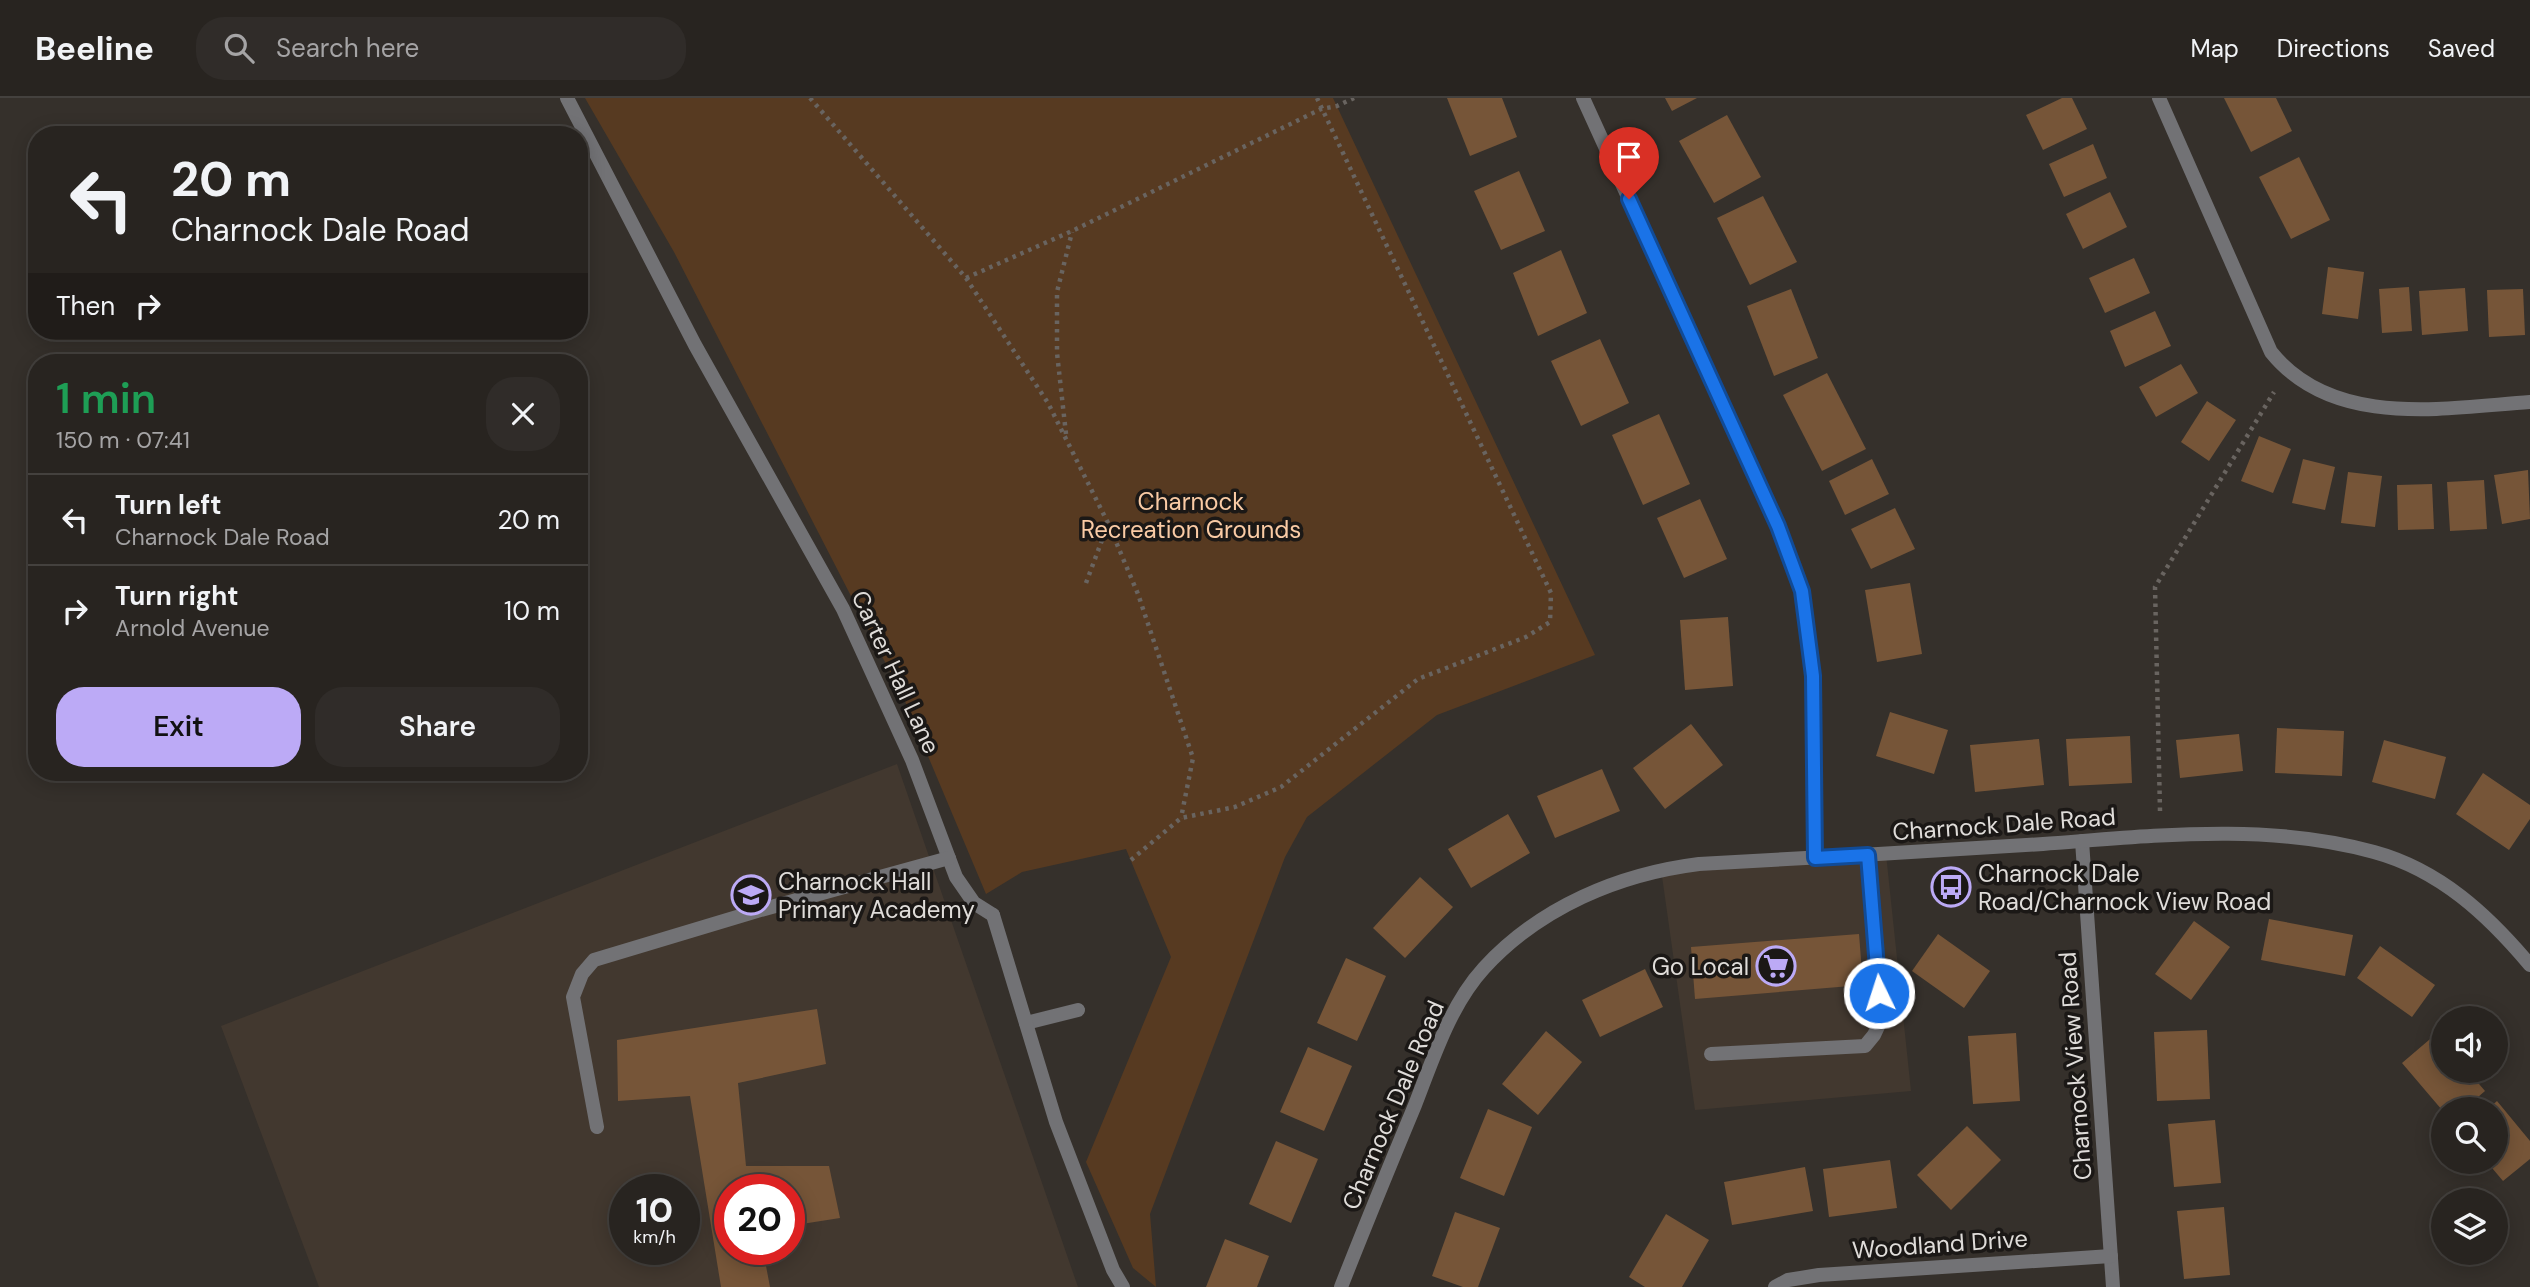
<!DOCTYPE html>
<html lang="en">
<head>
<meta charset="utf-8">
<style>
  :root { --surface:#282420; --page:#302c29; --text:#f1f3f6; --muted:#a5a4a5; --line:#44413e; --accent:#bcaaf6 }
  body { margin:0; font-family:"DM Sans",sans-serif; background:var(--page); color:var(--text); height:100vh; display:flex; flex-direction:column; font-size:26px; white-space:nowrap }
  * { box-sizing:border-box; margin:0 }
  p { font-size:23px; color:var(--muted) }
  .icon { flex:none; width:38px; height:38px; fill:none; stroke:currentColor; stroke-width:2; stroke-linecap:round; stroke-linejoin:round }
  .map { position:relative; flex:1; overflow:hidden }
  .drawer { position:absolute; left:28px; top:256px; width:560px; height:427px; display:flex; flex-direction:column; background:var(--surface); border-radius:28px; box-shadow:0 4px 18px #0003,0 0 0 2px var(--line) }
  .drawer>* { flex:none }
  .top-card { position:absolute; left:28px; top:28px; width:560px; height:214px; border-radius:28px; box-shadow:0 4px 18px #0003,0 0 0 2px var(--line); background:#282420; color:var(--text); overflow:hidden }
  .controls { position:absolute; left:2431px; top:908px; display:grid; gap:14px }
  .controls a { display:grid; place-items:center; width:77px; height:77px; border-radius:50%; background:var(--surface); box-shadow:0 4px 18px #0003,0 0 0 2px var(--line); font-size:35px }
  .speed { position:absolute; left:609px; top:1076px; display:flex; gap:14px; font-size:35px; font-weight:700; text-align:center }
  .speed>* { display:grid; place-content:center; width:91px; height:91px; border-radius:50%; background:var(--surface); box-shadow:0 4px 18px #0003,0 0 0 2px var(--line); line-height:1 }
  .speed small { font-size:18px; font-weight:400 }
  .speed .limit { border:10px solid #d22; background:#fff; color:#111 }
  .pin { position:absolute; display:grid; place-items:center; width:60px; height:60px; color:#fff; margin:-72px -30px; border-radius:50% 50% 50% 0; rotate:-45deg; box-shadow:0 0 7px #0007 }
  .pin .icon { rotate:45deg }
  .me { position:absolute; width:77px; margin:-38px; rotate:356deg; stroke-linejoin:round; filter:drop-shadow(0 0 5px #0008) }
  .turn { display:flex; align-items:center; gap:24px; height:147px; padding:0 28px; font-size:32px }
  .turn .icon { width:91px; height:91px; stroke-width:2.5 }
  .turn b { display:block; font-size:49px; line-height:60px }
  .then { display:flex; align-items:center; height:66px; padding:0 28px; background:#0003; gap:14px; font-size:26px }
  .round { display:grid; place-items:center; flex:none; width:74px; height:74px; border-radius:28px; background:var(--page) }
  .headline { display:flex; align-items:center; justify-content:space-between; height:119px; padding:0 28px }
  h1 { font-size:42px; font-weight:600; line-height:52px; color:#1e9e55 }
  .cta { display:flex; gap:14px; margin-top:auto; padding:14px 28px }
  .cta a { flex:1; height:80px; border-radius:28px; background:var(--accent); color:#111; font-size:28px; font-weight:600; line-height:80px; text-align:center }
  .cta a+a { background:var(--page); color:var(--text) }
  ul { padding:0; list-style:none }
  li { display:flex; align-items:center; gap:21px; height:91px; padding:0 28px; border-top:2px solid var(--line) }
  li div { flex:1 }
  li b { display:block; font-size:26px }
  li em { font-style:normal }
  header { display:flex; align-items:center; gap:42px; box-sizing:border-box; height:98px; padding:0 35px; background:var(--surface); border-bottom:2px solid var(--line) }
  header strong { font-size:33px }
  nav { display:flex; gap:38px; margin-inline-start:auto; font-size:24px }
  .search { width:490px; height:63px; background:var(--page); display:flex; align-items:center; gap:18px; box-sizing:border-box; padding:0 24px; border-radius:28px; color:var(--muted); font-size:26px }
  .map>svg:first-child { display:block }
</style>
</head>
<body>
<header>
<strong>Beeline</strong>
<div class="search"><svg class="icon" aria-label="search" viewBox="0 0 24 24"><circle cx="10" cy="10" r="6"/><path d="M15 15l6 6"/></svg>Search here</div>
<nav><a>Map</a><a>Directions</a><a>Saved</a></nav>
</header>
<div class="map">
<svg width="2530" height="1189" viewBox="0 0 2530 1189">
  <rect width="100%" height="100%" fill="#35302b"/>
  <g fill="#42382f" fill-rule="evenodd">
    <path d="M897,666L1078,1189H319L221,928ZM625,1092H684V1152H625ZM730,1092H789V1152H730Z"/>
    <path d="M1886,756L1911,993L1695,1012L1661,771Z"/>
  </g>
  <path fill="#573a21" d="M585,0H1333L1595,557L1437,617L1307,719L1285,759L1150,1116L1156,1189L1133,1170L1086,1064L1171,859L1126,751L1022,774L986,796L904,601L674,154Z"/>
  <g fill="#765538">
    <path d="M1447,0H1502L1517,39L1470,58Z"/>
    <path d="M1665,0H1697L1672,13Z"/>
    <path d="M2062,0H2072L2087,31L2043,52L2026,17Z"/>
    <path d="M2224,0H2276L2292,33L2251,54Z"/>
    <path d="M1727,17L1761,79L1714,105L1679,43Z"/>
    <path d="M2093,46L2107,80L2064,99L2049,66Z"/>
    <path d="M2299,59L2330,122L2291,141L2259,79Z"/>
    <path d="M1519,73L1545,133L1501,152L1474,93Z"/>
    <path d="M2110,94L2127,129L2083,151L2066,116Z"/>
    <path d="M1763,98L1797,164L1750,187L1717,120Z"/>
    <path d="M1561,152L1587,215L1538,238L1513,175Z"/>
    <path d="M2134,160L2150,195L2105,215L2089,180Z"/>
    <path d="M2328,169L2364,174L2358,221L2322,216Z"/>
    <path d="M2409,189L2412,233L2382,235L2379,191Z"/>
    <path d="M2465,190L2468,233L2422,237L2419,193Z"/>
    <path d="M1791,191L1818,260L1774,278L1747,208Z"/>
    <path d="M2523,191L2525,237L2489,239L2487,192Z"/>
    <path d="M2155,213L2171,248L2125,269L2110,233Z"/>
    <path d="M1600,241L1629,305L1581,328L1551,263Z"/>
    <path d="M2181,266L2198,295L2156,319L2139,289Z"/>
    <path d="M1827,275L1866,351L1822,373L1783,297Z"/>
    <path d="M2207,303L2236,322L2209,363L2181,344Z"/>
    <path d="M1659,316L1690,386L1643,407L1612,337Z"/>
    <path d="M2259,338L2291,351L2273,395L2241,383Z"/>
    <path d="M1872,361L1889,396L1845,417L1829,383Z"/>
    <path d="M2303,361L2335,369L2325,412L2292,405Z"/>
    <path d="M2528,372L2530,421L2502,426L2494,377Z"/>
    <path d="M2348,374L2382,378L2375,429L2341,425Z"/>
    <path d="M2484,382L2487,431L2450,433L2447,384Z"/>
    <path d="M2432,386L2434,431L2398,432L2397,387Z"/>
    <path d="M1700,401L1727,461L1684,480L1657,420Z"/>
    <path d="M1895,410L1915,451L1871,471L1851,431Z"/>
    <path d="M1910,485L1922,556L1877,564L1865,492Z"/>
    <path d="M1728,519L1733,588L1685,592L1680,522Z"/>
    <path d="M1890,614L1948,632L1934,676L1876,658Z"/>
    <path d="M1691,626L1723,667L1665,711L1633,670Z"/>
    <path d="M2277,630L2344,633L2342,678L2275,675Z"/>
    <path d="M2239,636L2243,673L2180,680L2176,642Z"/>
    <path d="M2130,638L2132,685L2069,688L2066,641Z"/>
    <path d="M2039,641L2044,687L1975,694L1970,647Z"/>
    <path d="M2384,642L2446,659L2435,701L2372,684Z"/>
    <path d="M1602,671L1620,713L1555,740L1537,698Z"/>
    <path d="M2483,675L2530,707V721L2509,752L2456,716Z"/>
    <path d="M1508,716L1530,755L1471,790L1448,751Z"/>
    <path d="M1420,779L1453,809L1405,860L1373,830Z"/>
    <path d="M2269,821L2353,837L2345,878L2261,862Z"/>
    <path d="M2194,823L2230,849L2191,902L2155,876Z"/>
    <path d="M1859,836L1863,887L1695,901L1691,849Z"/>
    <path d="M1938,836L1990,873L1964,910L1912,873Z"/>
    <path d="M2380,848L2435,887L2412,919L2357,880Z"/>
    <path d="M1346,860L1386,878L1357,943L1317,925Z"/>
    <path d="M1645,871L1663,909L1600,939L1582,902Z"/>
    <path d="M817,911L826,966L738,985L746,1068H829L840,1120L789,1128V1092H730V1152H763L770,1189H721L690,998L618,1003L617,942Z"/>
    <path d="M2207,932L2210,1001L2157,1003L2154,934Z"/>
    <path d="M1546,933L1582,964L1538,1017L1502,986Z"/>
    <path d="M2016,935L2020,1003L1973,1006L1968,938Z"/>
    <path d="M2436,936L2443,944V973H2468L2485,993L2463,1012H2442L2402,965Z"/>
    <path d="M1308,949L1352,968L1324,1033L1280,1014Z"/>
    <path d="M2497,1003L2530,1043V1061L2503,1083L2487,1064H2496V1012H2487Z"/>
    <path d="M1488,1011L1532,1029L1504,1098L1460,1080Z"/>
    <path d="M2215,1022L2221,1085L2174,1089L2168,1026Z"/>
    <path d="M1967,1028L2001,1062L1951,1112L1917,1077Z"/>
    <path d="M1276,1043L1318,1061L1291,1125L1249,1106Z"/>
    <path d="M1890,1062L1897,1110L1829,1119L1823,1071Z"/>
    <path d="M1805,1069L1813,1113L1732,1127L1724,1084Z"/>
    <path d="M2224,1109L2230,1177L2184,1181L2177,1113Z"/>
    <path d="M1455,1114L1500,1130L1478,1189H1463L1432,1178Z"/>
    <path d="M1666,1116L1709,1142L1682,1189H1645L1629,1179Z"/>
    <path d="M1225,1141L1269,1158L1257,1189H1206Z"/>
  </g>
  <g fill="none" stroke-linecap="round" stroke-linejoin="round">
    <g stroke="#696460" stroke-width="4.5" stroke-dasharray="3.5 5" stroke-linecap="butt">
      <path d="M810,0L966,180L1048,305L1108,425L1138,496L1193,660L1181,720"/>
      <path d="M966,180L1072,133L1321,11L1337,8L1354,0"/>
      <path d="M1066,336L1057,255V194L1072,134"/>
      <path d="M1086,485L1108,426"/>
      <path d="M2160,713L2155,489L2274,294"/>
      <path d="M1131,762L1181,720L1235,709L1281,689L1418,581L1526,539L1550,524L1551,495L1317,0"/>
    </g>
    <g stroke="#727275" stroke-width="14">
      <path d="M567,0L695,247L843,511L912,662L956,779L974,805L993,817"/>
      <path d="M1026,925L1078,912"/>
      <path d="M1711,956L1865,948L1874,937L1881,922L1868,757"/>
      <path d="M597,1029L573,899L582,876L594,862L757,813L949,760"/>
    </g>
    <g stroke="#727275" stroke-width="14">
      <path d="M1583,0L1778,428L1802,493L1813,578L1815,760"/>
      <path d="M2159,0L2271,254C2333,331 2444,310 2530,304"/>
      <path d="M2082,743L2113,1189"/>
      <path d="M993,817L1056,1024L1113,1172L1123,1189"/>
      <path d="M1341,1189C1365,1128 1390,1067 1415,1007C1433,961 1450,907 1484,870C1540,809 1619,776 1699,766C1814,760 1928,753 2043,746C2152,738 2267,724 2374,754C2440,772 2488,817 2530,867"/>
      <path d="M1775,1189L1788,1182L1819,1177L2111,1158"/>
    </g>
  </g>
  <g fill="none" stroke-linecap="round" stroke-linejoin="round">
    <g stroke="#114b97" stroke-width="18">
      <path id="route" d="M1629,101L1778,428L1802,493L1813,578L1815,760L1868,757L1879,895"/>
    </g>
    <use href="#route" stroke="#1a73e8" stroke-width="12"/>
  </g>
  <defs>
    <g id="bus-ring" transform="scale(2.0125)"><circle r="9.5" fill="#1b1816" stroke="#bcaaf6" stroke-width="1.5"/><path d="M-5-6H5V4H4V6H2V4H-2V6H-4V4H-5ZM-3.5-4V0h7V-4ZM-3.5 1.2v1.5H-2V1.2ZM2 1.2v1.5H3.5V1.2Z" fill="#bcaaf6"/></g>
    <g id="school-ring" transform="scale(2.0125)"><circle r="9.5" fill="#1b1816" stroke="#bcaaf6" stroke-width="1.5"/><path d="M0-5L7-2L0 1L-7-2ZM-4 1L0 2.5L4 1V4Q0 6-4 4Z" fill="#bcaaf6"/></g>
    <g id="supermarket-ring" transform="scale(2.0125)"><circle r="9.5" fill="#1b1816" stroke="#bcaaf6" stroke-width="1.5"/><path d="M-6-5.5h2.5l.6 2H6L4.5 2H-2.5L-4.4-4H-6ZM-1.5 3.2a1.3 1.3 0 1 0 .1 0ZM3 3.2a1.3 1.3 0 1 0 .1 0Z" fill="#bcaaf6"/></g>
  </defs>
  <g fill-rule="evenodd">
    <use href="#bus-ring" x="1951" y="789"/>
    <use href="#school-ring" x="751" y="797"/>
    <use href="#supermarket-ring" x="1776" y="868"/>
  </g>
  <g text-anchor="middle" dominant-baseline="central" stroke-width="7" stroke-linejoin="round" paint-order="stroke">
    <g font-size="24" fill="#facba5" stroke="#1b1816">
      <text x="1191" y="403">Charnock<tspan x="1191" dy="28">Recreation Grounds</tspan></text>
    </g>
    <g font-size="24" fill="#dfdcd9" stroke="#1b1816">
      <text transform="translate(896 574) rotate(65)">Carter Hall Lane</text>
      <text transform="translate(2004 726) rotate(-4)">Charnock Dale Road</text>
      <text transform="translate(2075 968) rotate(-94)">Charnock View Road</text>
      <text transform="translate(1393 1007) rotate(-67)">Charnock Dale Road</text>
      <text transform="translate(1940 1146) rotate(-4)">Woodland Drive</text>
    </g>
    <g font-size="24" fill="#dfdcd9" stroke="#1b1816" text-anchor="start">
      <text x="1978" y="775">Charnock Dale<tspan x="1978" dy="28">Road/Charnock View Road</tspan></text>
      <text x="778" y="783">Charnock Hall<tspan x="778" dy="28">Primary Academy</tspan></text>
      <text x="1749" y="868" text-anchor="end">Go Local</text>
    </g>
  </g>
</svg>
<div class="controls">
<a><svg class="icon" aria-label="sound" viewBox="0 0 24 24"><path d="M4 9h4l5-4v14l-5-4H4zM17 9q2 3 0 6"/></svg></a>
<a><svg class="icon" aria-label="search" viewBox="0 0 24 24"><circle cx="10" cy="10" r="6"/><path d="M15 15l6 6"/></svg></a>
<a><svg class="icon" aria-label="layers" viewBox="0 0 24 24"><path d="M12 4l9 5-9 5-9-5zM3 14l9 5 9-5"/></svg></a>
</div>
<div class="speed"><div>10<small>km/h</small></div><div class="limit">20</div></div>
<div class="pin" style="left:1629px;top:101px;background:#d93025"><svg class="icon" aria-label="arrive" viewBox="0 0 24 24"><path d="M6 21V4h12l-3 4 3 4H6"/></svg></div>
<svg class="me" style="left:1879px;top:895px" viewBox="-20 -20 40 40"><circle r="17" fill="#1a73e8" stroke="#fff" stroke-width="3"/><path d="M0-11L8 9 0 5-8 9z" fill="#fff"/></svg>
<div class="top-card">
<div class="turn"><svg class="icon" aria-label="left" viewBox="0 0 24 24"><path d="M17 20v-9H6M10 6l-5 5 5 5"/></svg><div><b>20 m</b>Charnock Dale Road</div></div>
<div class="then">Then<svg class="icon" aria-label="right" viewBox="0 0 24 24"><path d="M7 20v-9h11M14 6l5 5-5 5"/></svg></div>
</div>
<section class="drawer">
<div class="headline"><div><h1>1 min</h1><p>150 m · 07:41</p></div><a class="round"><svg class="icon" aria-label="close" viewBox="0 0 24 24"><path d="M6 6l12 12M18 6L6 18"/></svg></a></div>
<ul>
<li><svg class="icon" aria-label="left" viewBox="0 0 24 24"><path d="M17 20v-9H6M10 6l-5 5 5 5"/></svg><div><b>Turn left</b><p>Charnock Dale Road</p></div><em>20 m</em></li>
<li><svg class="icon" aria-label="right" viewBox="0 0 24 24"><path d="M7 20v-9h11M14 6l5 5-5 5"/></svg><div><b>Turn right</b><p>Arnold Avenue</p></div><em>10 m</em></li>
</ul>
<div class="cta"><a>Exit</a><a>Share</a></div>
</section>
</div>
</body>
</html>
